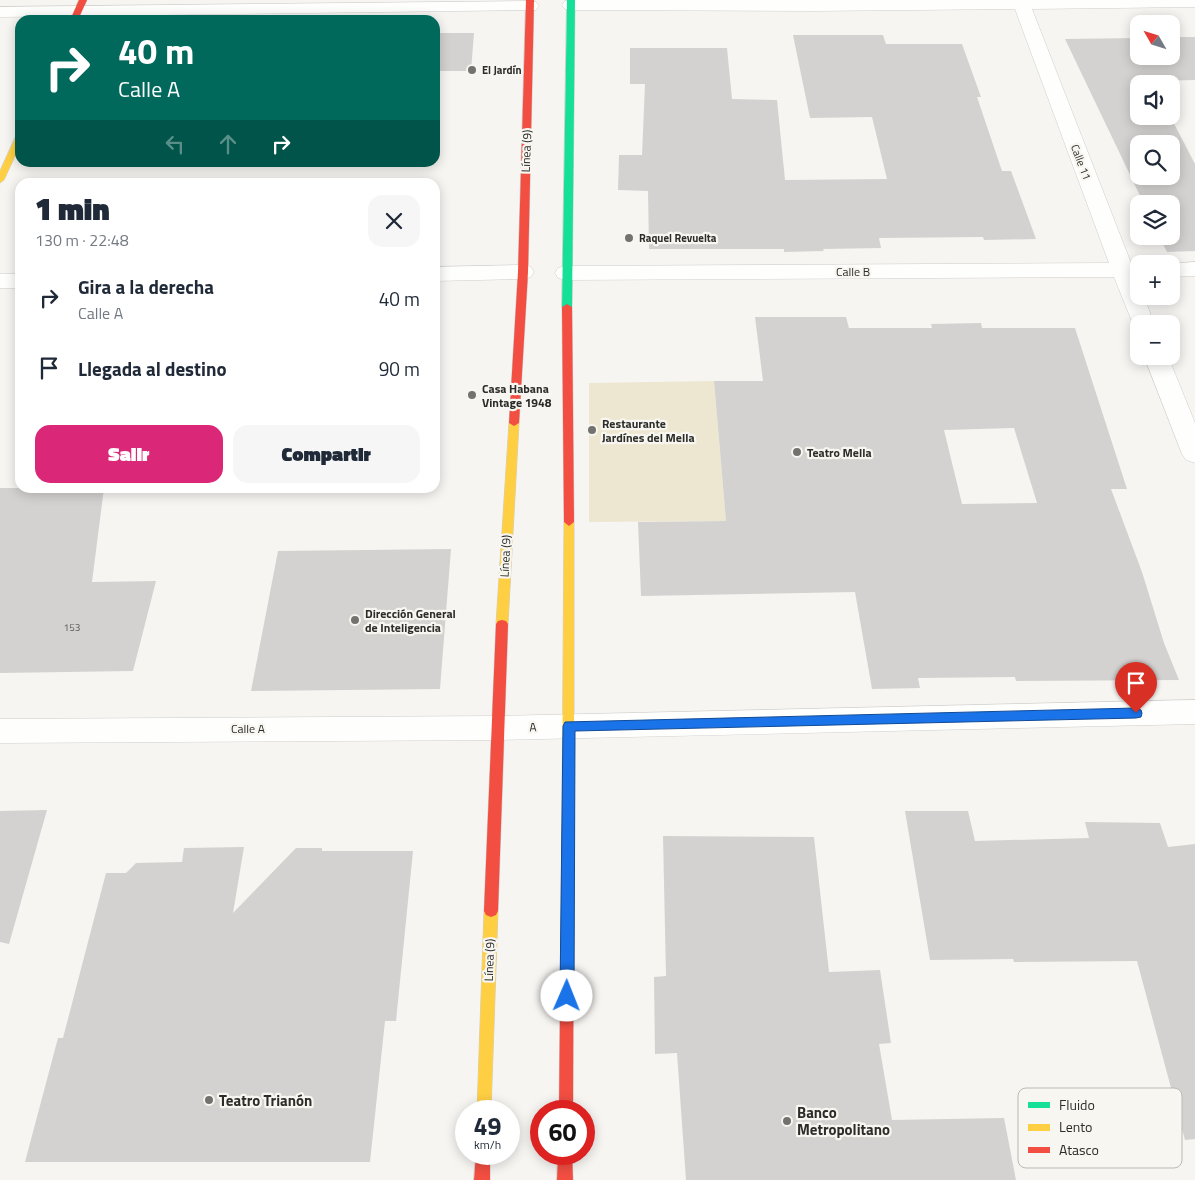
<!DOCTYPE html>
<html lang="es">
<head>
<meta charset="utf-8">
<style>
  :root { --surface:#fff; --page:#f6f6f7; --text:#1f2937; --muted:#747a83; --accent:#db2777 }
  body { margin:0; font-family:"Titillium Web",sans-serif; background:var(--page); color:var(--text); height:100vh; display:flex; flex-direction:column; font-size:19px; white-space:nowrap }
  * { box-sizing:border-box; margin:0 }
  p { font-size:16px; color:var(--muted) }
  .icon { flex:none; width:28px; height:28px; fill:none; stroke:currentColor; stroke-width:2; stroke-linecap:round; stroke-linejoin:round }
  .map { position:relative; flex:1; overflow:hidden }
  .details { position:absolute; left:15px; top:178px; width:425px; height:315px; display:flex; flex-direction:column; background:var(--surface); border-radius:15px; box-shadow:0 2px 12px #0003 }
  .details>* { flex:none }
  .hud { position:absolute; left:15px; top:15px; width:425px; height:152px; border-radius:15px; box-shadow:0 2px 12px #0003; background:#00695c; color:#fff; overflow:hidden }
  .needle { width:32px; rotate:309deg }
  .controls { position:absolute; left:1130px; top:15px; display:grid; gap:10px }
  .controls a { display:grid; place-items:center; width:50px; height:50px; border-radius:10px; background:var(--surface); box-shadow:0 2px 12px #0003; font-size:25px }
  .speed { position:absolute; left:455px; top:1100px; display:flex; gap:10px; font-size:25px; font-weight:700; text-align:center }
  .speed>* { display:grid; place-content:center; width:65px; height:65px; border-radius:50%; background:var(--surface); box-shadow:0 2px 12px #0003; line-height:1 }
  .speed small { font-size:12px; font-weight:400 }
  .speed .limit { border:8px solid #d22; background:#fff; color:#111 }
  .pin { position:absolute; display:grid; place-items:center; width:42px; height:42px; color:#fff; margin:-51px -21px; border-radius:50% 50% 50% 0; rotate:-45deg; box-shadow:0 0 5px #0007 }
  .pin .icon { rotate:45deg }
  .me { position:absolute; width:55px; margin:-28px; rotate:1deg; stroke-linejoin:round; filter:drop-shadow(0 0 4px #0008) }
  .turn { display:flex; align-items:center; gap:18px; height:105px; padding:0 20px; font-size:22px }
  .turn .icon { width:65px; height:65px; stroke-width:2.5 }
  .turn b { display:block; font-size:35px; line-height:42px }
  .lanes { display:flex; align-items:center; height:48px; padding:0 20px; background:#0003; justify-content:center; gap:25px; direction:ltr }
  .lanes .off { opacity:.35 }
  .round { display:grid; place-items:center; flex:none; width:52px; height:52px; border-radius:15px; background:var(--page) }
  .overview { display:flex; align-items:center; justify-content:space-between; height:85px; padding:0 20px }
  h1 { font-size:30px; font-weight:800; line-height:38px }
  .cta { display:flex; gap:10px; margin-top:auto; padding:10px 20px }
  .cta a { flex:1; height:58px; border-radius:15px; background:var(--accent); color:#fff; font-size:20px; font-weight:800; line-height:58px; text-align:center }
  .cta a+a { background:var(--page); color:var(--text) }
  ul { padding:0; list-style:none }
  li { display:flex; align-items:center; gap:15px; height:70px; padding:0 20px }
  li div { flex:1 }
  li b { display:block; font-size:19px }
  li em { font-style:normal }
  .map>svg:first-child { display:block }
</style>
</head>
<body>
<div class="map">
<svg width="1195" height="1180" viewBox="0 0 1195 1180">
  <rect width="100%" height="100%" fill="#f6f5f2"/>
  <path fill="#ede7d1" d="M714,381L726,521L589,522V383Z"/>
  <g fill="#d4d2d0" fill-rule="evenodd">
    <path d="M435,33H474L471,71H435Z"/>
    <path d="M793,35H883L886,44H962L981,97H977L1002,171H1011L1036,239L984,240L983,237L879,238L881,248L823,249L824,251L784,252V249H649L648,191L618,190L619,155H642L645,84H630V48H727L732,99L777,100L785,180L887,179L872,117L810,118Z"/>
    <path d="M1171,37H1195V80L1151,81L1152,84H1139V116H1170L1195,164V251L1167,252L1159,236H1171V204H1144L1065,39L1139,38V56H1171ZM1139,144H1171V176H1139Z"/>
    <path d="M755,317H846L849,328H932L931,324L981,323L982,328H1075L1127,489H1111L1142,572L1164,643L1179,680L1016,681L1015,677L918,678L920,688L872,689L855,592L641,596L638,522L726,521L714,381H763ZM1014,428L1037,503L962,504L944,430Z"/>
    <path d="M0,488H104L92,582L156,581L133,671L0,673Z"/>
    <path d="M451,549L440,689L251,691L278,551Z"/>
    <path d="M47,810L9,944L0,942V811Z"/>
    <path d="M905,811H968L975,841L1089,838L1085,822L1160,823L1168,847L1195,844V1139L1185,1140L1137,961L1014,962L1013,959L930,960Z"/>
    <path d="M663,836L814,837L829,972L880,970L891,1043L879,1044L892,1120L1004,1118L1016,1180H686L677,1053L655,1054L654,977L666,976Z"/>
    <path d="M244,847L233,913L296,848H322V851H413L396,1021H385L370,1162H25L58,1038H63L106,873H126L136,863L182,862L184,848Z"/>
  </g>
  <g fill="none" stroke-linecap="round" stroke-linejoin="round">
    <g stroke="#cfcecc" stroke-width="1">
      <g id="street">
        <path d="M570,0H1195V7L1032,9L1131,263L1141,264H1139V277H1136L1139,283V296H1144L1154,324H1139V330L1135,329L1114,277L566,280L558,278L555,273L558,268L566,266L1109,263L1015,9L812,11L571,10L565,9L562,5L565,1Z"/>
        <path d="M530,1L536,2L539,6L536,10L0,17V7Z"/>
        <path d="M1195,262V276L1171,277V264H1169Z"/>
        <path d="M523,265L531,267L534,272L531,277L523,279L435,281V267Z"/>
        <rect x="0" y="274" width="20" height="14"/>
        <path d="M1144,356H1168L1195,423V463L1186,460L1182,454Z"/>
        <path d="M1195,700V724L497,740L0,743V719L497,716Z"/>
      </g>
    </g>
    <g stroke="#cfcecc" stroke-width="1">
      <path id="fast" d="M567,0H575L572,307L567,310L562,307Z"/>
    </g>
    <g stroke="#cfcecc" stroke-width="1">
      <g id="slow">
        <path d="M17,134H20V145L4,180L0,183V171Z"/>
        <path d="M514,420L519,423L508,624L506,627H498L496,624L509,423Z"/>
        <path d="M569,518L574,522V816L573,820L568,822L563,820L562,816L564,522Z"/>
        <path d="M491,905L496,907L498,911L491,1111H477L484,911L486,907Z"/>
      </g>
    </g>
    <g stroke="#cfcecc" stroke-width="1">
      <g id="jam">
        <path d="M79,0H87L78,20H70Z"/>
        <path d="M526,0H534L528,272L519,423L514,426L509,423L518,272Z"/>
        <path d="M567,304L572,307L574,522L569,526L564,522L562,307Z"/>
        <path d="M502,620L506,621L508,624L498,911L496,915L491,917L486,915L484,911L496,624L498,621Z"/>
        <path d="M568,810L573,812L574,816L573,1111H559L562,816L563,812Z"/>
        <path d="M476,1154H490V1180H474Z"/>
        <path d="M558,1154H572L573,1180H557Z"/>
      </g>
    </g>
    <use href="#street" fill="#fefefd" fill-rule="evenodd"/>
    <use href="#fast" fill="#16e098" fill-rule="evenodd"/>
    <use href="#slow" fill="#ffcf43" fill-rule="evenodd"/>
    <use href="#jam" fill="#f24e42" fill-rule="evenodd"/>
  </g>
  <path fill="#1a73e8" stroke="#114b97" d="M1136,708L1141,710L1142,713L1141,717L1136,718L575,731L574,996L572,1000L567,1002L562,1000L560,996L563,726L565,722Z"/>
  <g fill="#73726f" stroke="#f8f6f0" stroke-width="2">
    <circle cx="472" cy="70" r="5"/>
    <circle cx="629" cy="238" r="5"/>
    <circle cx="472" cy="395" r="5"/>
    <circle cx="592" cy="430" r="5"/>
    <circle cx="797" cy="452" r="5"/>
    <circle cx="355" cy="620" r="5"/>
    <circle cx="209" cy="1100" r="5"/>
    <circle cx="787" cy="1121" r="5"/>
  </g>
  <g text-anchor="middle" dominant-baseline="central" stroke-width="4.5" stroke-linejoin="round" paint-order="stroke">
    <g font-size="10" fill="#565653">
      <text x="72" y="627">153</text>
    </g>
    <g font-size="11" font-weight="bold" fill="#2c2c29" stroke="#f8f6f0" text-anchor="start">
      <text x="482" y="70">El Jardín</text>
      <text x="639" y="238">Raquel Revuelta</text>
    </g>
    <g font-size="11" fill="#2c2c29" stroke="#f8f6f0">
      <text transform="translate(1081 162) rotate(69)">Calle 11</text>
    </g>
    <g font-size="12" fill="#2c2c29" stroke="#f8f6f0">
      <text transform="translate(526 151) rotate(-88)">Línea (9)</text>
      <text x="853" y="271">Calle B</text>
      <text transform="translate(505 556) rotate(-87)">Línea (9)</text>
      <text transform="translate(533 727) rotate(-2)">A</text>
      <text x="248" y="728">Calle A</text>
      <text transform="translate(489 960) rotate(-88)">Línea (9)</text>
    </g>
    <g font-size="12" font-weight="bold" fill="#2c2c29" stroke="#f8f6f0" text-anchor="start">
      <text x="482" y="388">Casa Habana<tspan x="482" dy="14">Vintage 1948</tspan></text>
      <text x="602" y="423">Restaurante<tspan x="602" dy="14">Jardínes del Mella</tspan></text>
      <text x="807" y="452">Teatro Mella</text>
      <text x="365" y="613">Dirección General<tspan x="365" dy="14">de Inteligencia</tspan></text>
    </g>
    <g font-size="15" font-weight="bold" fill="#2c2c29" stroke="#f8f6f0" text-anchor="start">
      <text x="219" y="1100">Teatro Trianón</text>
      <text x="797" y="1112">Banco<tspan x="797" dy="17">Metropolitano</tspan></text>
    </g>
  </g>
  <rect x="1018" y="1088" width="164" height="80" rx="8" fill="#f8f6f0" stroke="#bbb9b4" stroke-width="1"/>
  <rect x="1028" y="1102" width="22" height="6" fill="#16e098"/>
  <rect x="1028" y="1124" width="22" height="7" fill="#ffcf43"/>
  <rect x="1028" y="1147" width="22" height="6" fill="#f24e42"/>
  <g font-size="14" fill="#2c2c29">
    <text x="1059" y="1110">Fluido</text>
    <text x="1059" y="1132">Lento</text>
    <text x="1059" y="1155">Atasco</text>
  </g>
</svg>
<div class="controls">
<a><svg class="needle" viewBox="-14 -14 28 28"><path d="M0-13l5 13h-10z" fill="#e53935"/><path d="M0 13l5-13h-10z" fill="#747a83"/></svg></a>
<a><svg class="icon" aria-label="sound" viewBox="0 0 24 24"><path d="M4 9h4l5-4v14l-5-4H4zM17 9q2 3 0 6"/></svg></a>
<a><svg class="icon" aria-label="search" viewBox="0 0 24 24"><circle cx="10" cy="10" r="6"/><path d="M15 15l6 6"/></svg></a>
<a><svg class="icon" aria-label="layers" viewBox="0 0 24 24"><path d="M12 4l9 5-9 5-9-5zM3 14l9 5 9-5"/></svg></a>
<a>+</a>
<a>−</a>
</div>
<div class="speed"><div>49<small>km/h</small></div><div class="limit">60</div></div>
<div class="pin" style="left:1136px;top:713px;background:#d93025"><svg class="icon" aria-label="arrive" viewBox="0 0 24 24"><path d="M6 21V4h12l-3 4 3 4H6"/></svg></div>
<svg class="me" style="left:567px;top:996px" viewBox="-20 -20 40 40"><circle r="19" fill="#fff"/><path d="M0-13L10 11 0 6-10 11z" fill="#1a73e8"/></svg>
<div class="hud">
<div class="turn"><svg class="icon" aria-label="right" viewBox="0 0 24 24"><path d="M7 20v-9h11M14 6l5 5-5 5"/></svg><div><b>40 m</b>Calle A</div></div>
<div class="lanes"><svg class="icon off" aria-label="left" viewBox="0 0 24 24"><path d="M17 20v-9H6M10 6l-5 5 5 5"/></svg><svg class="icon off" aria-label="ahead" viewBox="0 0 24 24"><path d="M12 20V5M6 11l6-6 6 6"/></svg><svg class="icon" aria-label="right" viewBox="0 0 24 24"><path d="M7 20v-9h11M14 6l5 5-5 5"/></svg></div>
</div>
<section class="details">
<div class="overview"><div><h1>1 min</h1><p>130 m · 22:48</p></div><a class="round"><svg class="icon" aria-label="close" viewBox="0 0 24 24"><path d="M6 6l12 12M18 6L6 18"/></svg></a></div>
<ul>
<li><svg class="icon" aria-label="right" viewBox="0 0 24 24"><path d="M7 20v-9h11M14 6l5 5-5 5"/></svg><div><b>Gira a la derecha</b><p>Calle A</p></div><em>40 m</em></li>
<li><svg class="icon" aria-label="arrive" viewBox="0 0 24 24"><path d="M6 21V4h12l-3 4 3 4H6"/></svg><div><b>Llegada al destino</b></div><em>90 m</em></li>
</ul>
<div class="cta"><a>Salir</a><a>Compartir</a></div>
</section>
</div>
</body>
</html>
